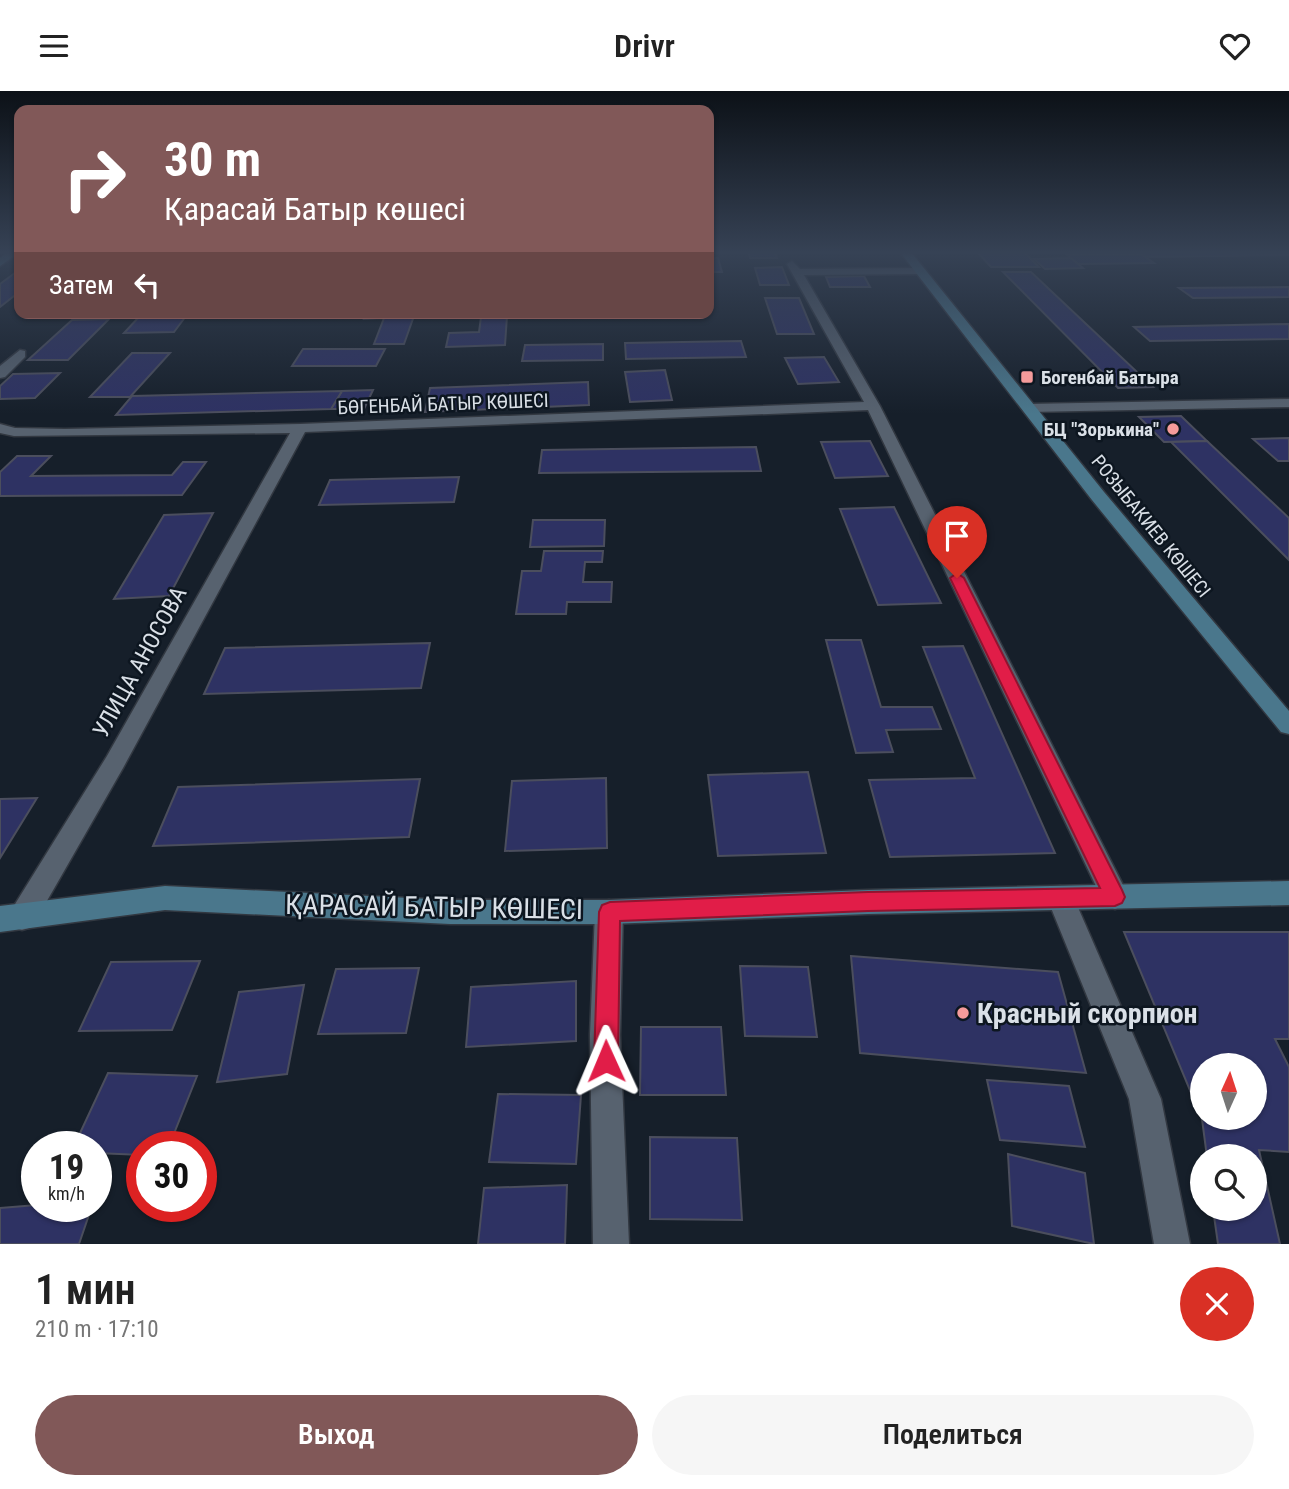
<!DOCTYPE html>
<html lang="ru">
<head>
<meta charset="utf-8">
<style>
  :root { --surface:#fff; --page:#f6f6f6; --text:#222; --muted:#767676; --accent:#815858 }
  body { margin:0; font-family:"Roboto Condensed",sans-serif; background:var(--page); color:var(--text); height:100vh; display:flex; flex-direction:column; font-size:26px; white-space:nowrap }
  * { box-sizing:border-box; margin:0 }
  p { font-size:23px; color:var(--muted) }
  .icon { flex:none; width:38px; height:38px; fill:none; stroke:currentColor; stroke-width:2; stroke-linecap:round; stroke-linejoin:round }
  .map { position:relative; height:1153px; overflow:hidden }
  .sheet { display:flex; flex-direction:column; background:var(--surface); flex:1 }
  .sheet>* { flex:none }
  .banner { position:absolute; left:14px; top:14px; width:700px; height:214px; border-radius:14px; box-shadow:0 2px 5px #0004; background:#815858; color:#fff; overflow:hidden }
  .needle { width:46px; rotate:3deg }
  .tools { position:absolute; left:1190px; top:962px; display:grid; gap:14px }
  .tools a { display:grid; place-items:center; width:77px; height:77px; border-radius:50%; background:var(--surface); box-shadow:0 2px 5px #0004; font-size:35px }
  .speed { position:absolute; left:21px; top:1040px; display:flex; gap:14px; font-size:35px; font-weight:700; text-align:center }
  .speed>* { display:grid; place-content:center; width:91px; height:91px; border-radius:50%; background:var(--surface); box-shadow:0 2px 5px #0004; line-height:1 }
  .speed small { font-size:18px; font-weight:400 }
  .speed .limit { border:10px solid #d22; background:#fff; color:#111 }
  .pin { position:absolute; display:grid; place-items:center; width:60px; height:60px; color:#fff; margin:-72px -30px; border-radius:50% 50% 50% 0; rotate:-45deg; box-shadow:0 0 7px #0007 }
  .pin .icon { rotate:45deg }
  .me { position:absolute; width:77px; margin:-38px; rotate:359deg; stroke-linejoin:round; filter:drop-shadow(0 0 5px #0008) }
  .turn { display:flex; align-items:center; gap:24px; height:147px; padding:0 35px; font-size:32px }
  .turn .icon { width:91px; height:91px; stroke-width:2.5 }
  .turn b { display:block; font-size:49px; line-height:60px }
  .then { display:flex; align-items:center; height:66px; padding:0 35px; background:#0003; gap:14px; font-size:26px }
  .round { display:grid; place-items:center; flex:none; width:74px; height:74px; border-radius:37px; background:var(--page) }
  .overview { display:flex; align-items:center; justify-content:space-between; height:119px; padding:0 35px }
  h1 { font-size:42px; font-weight:600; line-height:52px }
  .primary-button { display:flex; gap:14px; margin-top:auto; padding:14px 35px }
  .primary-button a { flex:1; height:80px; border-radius:42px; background:var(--accent); color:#fff; font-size:28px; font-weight:600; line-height:80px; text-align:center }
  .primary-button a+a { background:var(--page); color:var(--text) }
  header { display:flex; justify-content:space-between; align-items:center; height:91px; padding:0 35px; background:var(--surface); font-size:32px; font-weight:600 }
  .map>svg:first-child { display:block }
</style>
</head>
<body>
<header><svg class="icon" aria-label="menu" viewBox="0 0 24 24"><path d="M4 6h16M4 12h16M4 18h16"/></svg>Drivr<svg class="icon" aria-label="heart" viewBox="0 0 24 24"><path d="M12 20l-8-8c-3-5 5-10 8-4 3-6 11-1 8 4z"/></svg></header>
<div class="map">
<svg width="1289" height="1153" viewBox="0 0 1289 1153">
  <rect width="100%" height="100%" fill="#161f2a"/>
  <g fill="#2e3263" stroke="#4b4e5d" stroke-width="2" fill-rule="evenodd">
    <path d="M748,161H775L777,167H750Z"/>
    <path d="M977,161H1024L1039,176H991Z"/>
    <path d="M1140,161H1289V164L1146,166Z"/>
    <path d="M1141,163L1154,172L1078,173L1067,164Z"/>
    <path d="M709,167H718L722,181H709Z"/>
    <path d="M1071,167L1083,177L1045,178L1034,168Z"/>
    <path d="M782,176L789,194H760L755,177Z"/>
    <path d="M19,179V201L0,216V193Z"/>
    <path d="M1003,181H1031L1153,296L1118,297Z"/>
    <path d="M864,185L870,196H830L826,186Z"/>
    <path d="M1289,196V206L1193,207L1179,197Z"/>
    <path d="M765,207H799L814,243H777Z"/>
    <path d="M367,222H415L404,253H374L384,227L364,228Z"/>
    <path d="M186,225L174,241L124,242L138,227Z"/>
    <path d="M507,225L505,254L446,256L449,242L479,241L481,226Z"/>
    <path d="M109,228L68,269H28L72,229Z"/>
    <path d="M1289,233V248L1150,250L1134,236Z"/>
    <path d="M741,250L746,266L626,268L625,252Z"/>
    <path d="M603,253V269L522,270L525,254Z"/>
    <path d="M303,258H385L376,275H292Z"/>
    <path d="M132,262H170L130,306H90Z"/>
    <path d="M824,266L839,291L798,293L785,267Z"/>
    <path d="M665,279L672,309L630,311L625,281Z"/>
    <path d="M60,282L35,307L0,308V295L13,283Z"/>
    <path d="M588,291L589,314L425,321L430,297Z"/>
    <path d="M373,299L364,318H331L342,300Z"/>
    <path d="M342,300L331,318L116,324L132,305Z"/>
    <path d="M1181,325L1207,350L1164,351L1139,326Z"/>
    <path d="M1289,347V370H1278L1253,348Z"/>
    <path d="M870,350L888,385L835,387L821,351Z"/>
    <path d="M1207,350L1289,427V469L1171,351Z"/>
    <path d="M756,356L761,380L539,382L542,359Z"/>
    <path d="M17,365H51L31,385L172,384L183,371H206L182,404L0,405V381Z"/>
    <path d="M459,386L454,411L319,414L330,389Z"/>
    <path d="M894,416L941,512L878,514L840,418Z"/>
    <path d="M213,422L169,505L114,508L164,424Z"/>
    <path d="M533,429H605L604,455L530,456Z"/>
    <path d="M544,460H603L602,471H585L583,491H612L611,511H567L566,523H516L522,480H541Z"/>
    <path d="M826,549H861L881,616H932L941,638L886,639L893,661L856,662Z"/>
    <path d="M430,552L421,597L204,603L225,557Z"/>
    <path d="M963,555L1055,762L890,766L869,689L975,687L923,556Z"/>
    <path d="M808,681L826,762L718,765L708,684Z"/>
    <path d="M606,687L607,757L505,760L512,690Z"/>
    <path d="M420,688L409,746L153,755L178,696Z"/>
    <path d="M37,707L0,767V708Z"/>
    <path d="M1124,841H1289V948H1275L1289,976V1061L1259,1059L1280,1153H1218L1213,1118H1255V1066H1207L1202,1028ZM1202,975H1255V1027H1202Z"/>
    <path d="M851,865L1058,881L1086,982L860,962Z"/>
    <path d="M200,870L172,939L79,940L111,871Z"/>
    <path d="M740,875L808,876L817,946L745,945Z"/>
    <path d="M419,877L406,942L318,943L336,878Z"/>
    <path d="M576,890V950L466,956L471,896Z"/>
    <path d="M304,894L287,983L217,991L239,901Z"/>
    <path d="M641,936H721L726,1004H640Z"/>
    <path d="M108,982L197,985L169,1055H142V1064L96,1062V1055H74Z"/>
    <path d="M987,989L1069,995L1085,1056L1000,1049Z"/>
    <path d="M498,1003L581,1004L576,1073L489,1071Z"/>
    <path d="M650,1046L737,1047L742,1129L650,1128Z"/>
    <path d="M1008,1063L1085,1082L1094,1153L1012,1135Z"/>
    <path d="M567,1094L565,1153H478L484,1097Z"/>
    <path d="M37,1114L92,1115L79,1153H0V1117Z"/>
  </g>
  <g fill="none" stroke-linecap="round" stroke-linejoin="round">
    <g stroke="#323841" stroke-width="3">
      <g id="street">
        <path d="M792,170L800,178L920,177L925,180L920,183L804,184L880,315L1125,798L1128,806L1125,814L1115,818L1105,814L868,319L305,341L123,677L32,836L22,839L12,836L8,827L12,818L107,665L290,342L14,345L0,342V333L15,337L65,338L300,333L864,311L787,173Z"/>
        <path d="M20,259L25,260V266L5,286L0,287V275Z"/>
        <path d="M1289,308V316L1029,321L1022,317L1029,313Z"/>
        <path d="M1060,795L1070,798L1161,1008L1190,1153H1154L1129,1008L1047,807L1050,798Z"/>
        <path d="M609,809L619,812L623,821L620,944L629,1153H593L590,944L595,821L599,812Z"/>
      </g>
    </g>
    <g stroke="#323841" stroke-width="3">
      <g id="secondary">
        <path d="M8,161L19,162L0,175V167Z"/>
        <path d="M900,161H911L1104,401L1289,620V643L1281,641L1092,409Z"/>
        <path d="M1289,790V814L868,823L609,833H450L165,819L0,841V815L165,795L450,809H609L868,799Z"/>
      </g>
    </g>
    <use href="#street" fill="#57626f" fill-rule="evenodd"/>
    <use href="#secondary" fill="#4a778c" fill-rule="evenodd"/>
  </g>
  <linearGradient id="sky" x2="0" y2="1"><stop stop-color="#0c1117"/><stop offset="0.5" stop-color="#364255"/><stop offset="1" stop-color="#364255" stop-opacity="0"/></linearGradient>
  <rect width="1289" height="323" fill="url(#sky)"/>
  <path fill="#e11d48" stroke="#92132f" stroke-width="2" d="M957,482L964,487L1122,799L1125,806L1122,812L1115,815L868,820L620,830L618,970L614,978L606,981L598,978L594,970L599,821L602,814L610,811L868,801L1100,797L950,487Z"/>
  <g fill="#f59b9b" stroke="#0d1620" stroke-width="2.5">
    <rect x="1020" y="279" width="14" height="14" rx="3.5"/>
    <circle cx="1173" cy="338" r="7"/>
    <circle cx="963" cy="922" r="7"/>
  </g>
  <g text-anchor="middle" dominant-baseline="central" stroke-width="5" stroke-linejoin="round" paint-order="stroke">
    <g font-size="19" font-weight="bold" fill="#dae0e7" stroke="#0d1620" text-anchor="start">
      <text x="1041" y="286">Богенбай Батыра</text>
      <text x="1159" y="338" text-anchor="end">БЦ "Зорькина"</text>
    </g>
    <g font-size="19" fill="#dae0e7" stroke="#0d1620">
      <text transform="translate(443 313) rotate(-2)">БӨГЕНБАЙ БАТЫР КӨШЕСІ</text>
      <text transform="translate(1151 435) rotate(51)">РОЗЫБАКИЕВ КӨШЕСІ</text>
    </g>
    <g font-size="23" fill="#dae0e7" stroke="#0d1620">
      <text transform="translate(140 571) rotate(-61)">УЛИЦА АНОСОВА</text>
    </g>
    <g font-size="28" fill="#dae0e7" stroke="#0d1620">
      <text transform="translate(434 816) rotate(1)">ҚАРАСАЙ БАТЫР КӨШЕСІ</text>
    </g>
    <g font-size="28" font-weight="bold" fill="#dae0e7" stroke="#0d1620" text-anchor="start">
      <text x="977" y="922">Красный скорпион</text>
    </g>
  </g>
</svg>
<div class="tools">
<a><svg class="needle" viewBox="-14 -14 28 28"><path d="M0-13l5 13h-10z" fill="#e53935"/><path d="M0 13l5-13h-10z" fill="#767676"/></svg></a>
<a><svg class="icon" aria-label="search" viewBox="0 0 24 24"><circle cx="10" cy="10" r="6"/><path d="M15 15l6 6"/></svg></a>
</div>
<div class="speed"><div>19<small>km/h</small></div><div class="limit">30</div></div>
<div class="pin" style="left:957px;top:487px;background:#d93025"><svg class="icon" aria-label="arrive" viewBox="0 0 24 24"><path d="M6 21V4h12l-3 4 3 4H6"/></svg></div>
<svg class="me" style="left:606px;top:970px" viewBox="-20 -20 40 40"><path d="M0-17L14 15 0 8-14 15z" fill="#e11d48" stroke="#fff" stroke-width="4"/></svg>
<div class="banner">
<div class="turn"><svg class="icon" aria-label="right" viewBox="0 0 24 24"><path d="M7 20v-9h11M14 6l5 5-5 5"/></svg><div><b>30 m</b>Қарасай Батыр көшесі</div></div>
<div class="then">Затем<svg class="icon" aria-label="left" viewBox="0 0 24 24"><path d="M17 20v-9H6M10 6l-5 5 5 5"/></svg></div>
</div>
</div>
<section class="sheet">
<div class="overview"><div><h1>1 мин</h1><p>210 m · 17:10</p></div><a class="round" style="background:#d93025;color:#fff"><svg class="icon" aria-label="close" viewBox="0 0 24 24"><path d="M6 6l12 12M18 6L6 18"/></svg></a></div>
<div class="primary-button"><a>Выход</a><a>Поделиться</a></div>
</section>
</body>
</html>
